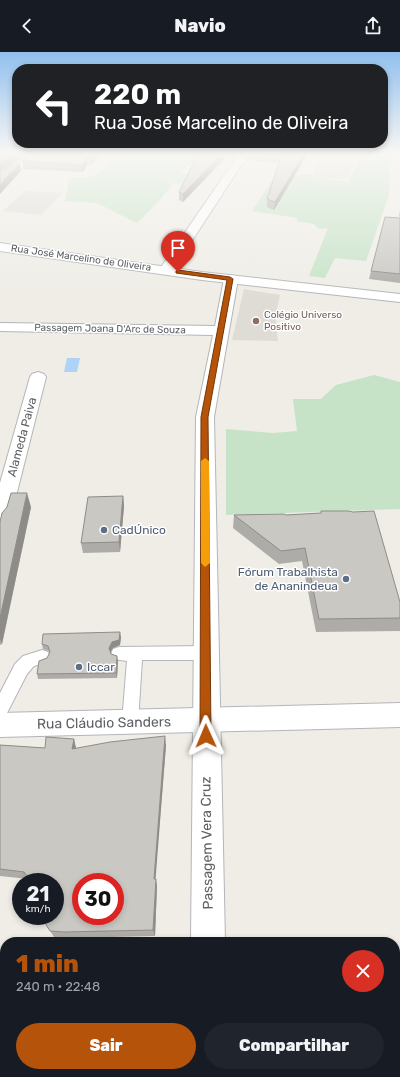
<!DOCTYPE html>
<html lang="pt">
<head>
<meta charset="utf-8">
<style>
  :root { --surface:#171b24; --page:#20242c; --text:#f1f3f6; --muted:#9ea1a6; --accent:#b45309 }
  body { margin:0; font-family:Rubik,sans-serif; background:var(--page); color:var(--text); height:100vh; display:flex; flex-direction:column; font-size:15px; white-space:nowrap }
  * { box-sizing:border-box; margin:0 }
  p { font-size:13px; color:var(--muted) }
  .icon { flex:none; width:22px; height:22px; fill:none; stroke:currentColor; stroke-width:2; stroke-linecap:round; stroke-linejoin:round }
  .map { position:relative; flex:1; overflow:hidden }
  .panel { position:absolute; left:0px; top:885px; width:400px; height:140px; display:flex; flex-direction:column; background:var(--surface); border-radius:16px 16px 0 0; box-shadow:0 2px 6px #0003 }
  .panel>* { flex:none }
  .banner { position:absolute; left:12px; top:12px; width:376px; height:84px; border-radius:16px; box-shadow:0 2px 6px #0003; background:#202124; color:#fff; overflow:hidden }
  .speed { position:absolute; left:12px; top:821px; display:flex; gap:8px; font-size:20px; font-weight:700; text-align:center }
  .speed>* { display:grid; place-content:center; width:52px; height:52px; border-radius:50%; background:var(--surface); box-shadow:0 2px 6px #0003; line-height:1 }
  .speed small { font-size:10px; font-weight:400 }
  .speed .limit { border:6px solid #d22; background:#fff; color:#111 }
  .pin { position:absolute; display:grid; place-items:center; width:34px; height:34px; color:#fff; margin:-41px -17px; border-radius:50% 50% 50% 0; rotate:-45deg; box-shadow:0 0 4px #0007 }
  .pin .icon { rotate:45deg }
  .me { position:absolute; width:44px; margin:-22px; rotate:359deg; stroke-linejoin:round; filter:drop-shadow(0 0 3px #0008) }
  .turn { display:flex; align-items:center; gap:14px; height:84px; padding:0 16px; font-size:18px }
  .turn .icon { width:52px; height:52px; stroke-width:2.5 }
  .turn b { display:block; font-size:28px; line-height:34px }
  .round { display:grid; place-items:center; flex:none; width:42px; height:42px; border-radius:21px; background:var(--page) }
  .head { display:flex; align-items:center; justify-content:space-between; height:68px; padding:0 16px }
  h1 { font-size:24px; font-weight:800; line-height:30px; color:var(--accent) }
  .action { display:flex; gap:8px; margin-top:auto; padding:8px 16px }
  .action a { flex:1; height:46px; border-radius:24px; background:var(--accent); color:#fff; font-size:16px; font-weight:800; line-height:46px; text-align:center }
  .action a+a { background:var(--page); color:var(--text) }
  header { display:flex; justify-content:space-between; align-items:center; height:52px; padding:0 16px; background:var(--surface); font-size:18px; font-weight:800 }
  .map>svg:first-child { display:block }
</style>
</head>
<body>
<header><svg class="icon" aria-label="back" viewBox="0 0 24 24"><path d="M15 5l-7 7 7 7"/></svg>Navio<svg class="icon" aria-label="share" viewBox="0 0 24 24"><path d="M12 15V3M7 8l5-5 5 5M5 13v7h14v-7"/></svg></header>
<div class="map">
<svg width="400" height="1025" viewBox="0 0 400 1025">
  <rect width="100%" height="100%" fill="#efede6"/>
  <g fill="#dedcd8">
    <path d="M322,105L355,109L347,128L312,125Z"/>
    <path d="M25,139L62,141L41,163L3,159Z"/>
  </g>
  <path fill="#dedcd5" d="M244,237L280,243L276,261V276L278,289L232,288Z"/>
  <g fill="#c6e3c7">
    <path d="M115,103H202L180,121L209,125L196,133L173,131L161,147L137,171L97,151L65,149L69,127L94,124L114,109Z"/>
    <path d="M362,103H395L390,114L389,143L366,209L335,206L325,226L309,224L328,176L319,177L314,172L297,169V166L252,159L270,131C284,128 297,121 312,122L311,125L348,130Z"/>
    <path d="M374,323L400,330V457L226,463V377L273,381L297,379L293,347H321L336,333Z"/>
  </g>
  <path fill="#aed3f7" d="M67,306H80L77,320H64Z"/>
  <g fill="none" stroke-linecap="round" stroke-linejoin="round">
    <g stroke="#b3b6ba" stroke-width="2">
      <g id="lane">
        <path d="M205,594L211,596L213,601L211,606L205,608H142L138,670L136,675L130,678L124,675L122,670L127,609L113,607L111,602L113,597L119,595Z"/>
        <path d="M42,598L48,600L50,605L48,610L34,614L27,622L6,663L0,665V641L15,612L23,604Z"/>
      </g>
    </g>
    <g stroke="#b3b6ba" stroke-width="2">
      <g id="street">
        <path d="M29,102H41L18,119L0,126V120L11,115Z"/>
        <path d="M239,102H250L240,115L171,221H161L159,218Z"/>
        <path d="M231,223L236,224L238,227L214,365L225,890H191L196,365L213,283L0,279V271L215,274L224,227L226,224Z"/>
        <path d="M38,320L44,322L46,325L10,468L7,473L0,475V431L30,325L32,322Z"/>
        <rect x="0" y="932" width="5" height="34"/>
        <rect x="395" y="933" width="5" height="34"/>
        <path d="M191,1020H227L228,1025H190Z"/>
      </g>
    </g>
    <g stroke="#b3b5b9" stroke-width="2">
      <g id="secondary">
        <path d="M0,191L202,220L400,242V250L202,228L0,199Z"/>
        <path d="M400,651V675L0,685V661Z"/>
      </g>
    </g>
    <use href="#lane" fill="#fff" fill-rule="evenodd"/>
    <use href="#street" fill="#fff" fill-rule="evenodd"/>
    <use href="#secondary" fill="#fff" fill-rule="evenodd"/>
  </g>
  <g fill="#aeaca8">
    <path d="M31,102H99L92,113L88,112L83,120L24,117L22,109Z"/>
    <path d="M198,102H237L234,106L226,105L183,150L179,148V140Z"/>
    <path d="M248,102H307L305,106L274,158L267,155V147L279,111L247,108Z"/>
    <path d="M400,159V231L369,227L371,219L400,166L399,163Z"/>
    <path d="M123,444L124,454L120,500L83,501L81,491Z"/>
    <path d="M7,455H31L2,592L0,593V470Z"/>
    <path d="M321,459L400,550V579L316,580L302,509L279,512L233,476L234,463H286L321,461Z"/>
    <path d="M121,585L120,593L113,596L110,600L111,602L118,609L117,626L38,627L37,622L50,601L49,599L43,597L42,592Z"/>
    <path d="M74,687L76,697L166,693L155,827L157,834L155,884L68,886L54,885L45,871L55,830H30L28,827L0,824V693L45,696Z"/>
  </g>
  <g fill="#8d8c88">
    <path d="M14,102H26L10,114L0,118V110Z"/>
    <path d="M93,102H99L92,113L91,105Z"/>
    <path d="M222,102H226V105L183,150V142Z"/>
    <path d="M234,102H237L234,106Z"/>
    <path d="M304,102H307L305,106L274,158L275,150Z"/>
    <path d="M87,105L88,112L83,120L82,113Z"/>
    <path d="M20,111L21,119L0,142V133Z"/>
    <path d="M27,441L31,455L2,592L0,587V566Z"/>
    <path d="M123,444L124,454L120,500L119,490Z"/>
    <path d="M120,580L121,585L120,593L113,596L110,601L109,596L112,590Z"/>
    <path d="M117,604L118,609L117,626L116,621Z"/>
    <path d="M165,684L166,693L155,834L154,827Z"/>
    <path d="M74,687L76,696L75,706L72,697Z"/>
    <path d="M156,827L157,834L155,884L153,878Z"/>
  </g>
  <g fill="#cac8c3" stroke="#8d8c88" fill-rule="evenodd">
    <path d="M0,102H14L9,106L0,110Z"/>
    <path d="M31,102H93L91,105H87L82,113L22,109Z"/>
    <path d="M198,102H222L183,142L179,140Z"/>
    <path d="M266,102H304L275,150L267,147L281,104Z"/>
    <path d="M20,111L0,133V119Z"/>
    <path d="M385,165L400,166V222L371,219Z"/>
    <path d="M11,441H27L0,566V470L2,461L7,455Z"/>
    <path d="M123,444L119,490L81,491L88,445Z"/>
    <path d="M321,459H348L353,460L374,459L400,550V566L319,567L305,496L281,499L234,463L284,462L286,463L321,461Z"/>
    <path d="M120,580L119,588L112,590L109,596L111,602L117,604L116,621L37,622L39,609L47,606L50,600L48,594L42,592L43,582Z"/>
    <path d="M165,684L154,827H156L153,878L64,880L50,879L45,871V864H55V830H48V825L27,824L24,820L0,817V693L45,696L46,685L74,687L72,697L110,690ZM81,830H115V864H81Z"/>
  </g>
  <linearGradient id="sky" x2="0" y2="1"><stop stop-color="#91c0ee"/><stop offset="0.41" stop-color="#f8f7f4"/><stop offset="1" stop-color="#f8f7f4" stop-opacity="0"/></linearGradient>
  <rect width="400" height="246" fill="url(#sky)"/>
  <path fill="#b45309" stroke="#753606" d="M178,218L230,225L233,227L208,365L211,684L210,688L206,690L202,688L200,684L201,365L227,228L176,221V219Z"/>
  <path fill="#f59e0b" d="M205,406L209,409L210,511L205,515L201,511V409Z"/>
  <circle fill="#8d6e63" stroke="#fff" stroke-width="1.5" cx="256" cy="269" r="4"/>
  <g fill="#5c6f8a" stroke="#fff" stroke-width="1.5">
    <circle cx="104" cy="478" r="4"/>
    <circle cx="346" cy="527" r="4"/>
    <circle cx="79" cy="615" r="4"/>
  </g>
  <g text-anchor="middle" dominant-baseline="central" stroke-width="3" stroke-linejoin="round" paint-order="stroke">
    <g font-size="10" fill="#5e6165" stroke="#fff">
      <text transform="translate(81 206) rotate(8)">Rua José Marcelino de Oliveira</text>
      <text transform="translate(110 277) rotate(1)">Passagem Joana D'Arc de Souza</text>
    </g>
    <g font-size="10" fill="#785e54" stroke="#fff" text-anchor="start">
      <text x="264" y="263">Colégio Universo<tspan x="264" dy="12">Positivo</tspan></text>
    </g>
    <g font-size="12" fill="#5e6165" stroke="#fff">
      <text transform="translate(22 385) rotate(-75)">Alameda Paiva</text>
    </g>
    <g font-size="12" fill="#4e5e75" stroke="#fff" text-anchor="start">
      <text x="112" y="478">CadÚnico</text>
      <text x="338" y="520" text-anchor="end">Fórum Trabalhista<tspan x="338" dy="14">de Ananindeua</tspan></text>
      <text x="87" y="615">Iccar</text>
    </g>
    <g font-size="14" fill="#5e6165" stroke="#fff">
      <text transform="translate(104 671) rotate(-1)">Rua Cláudio Sanders</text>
      <text transform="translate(207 791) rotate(-91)">Passagem Vera Cruz</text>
    </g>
  </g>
</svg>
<div class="speed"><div>21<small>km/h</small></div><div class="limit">30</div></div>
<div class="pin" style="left:178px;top:220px;background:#d93025"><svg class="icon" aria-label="arrive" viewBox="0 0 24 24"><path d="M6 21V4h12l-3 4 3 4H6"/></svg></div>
<svg class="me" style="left:206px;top:684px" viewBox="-20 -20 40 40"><path d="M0-17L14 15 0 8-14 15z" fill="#b45309" stroke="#fff" stroke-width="4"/></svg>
<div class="banner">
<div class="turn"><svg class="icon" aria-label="left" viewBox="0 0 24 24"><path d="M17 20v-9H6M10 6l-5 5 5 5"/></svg><div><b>220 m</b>Rua José Marcelino de Oliveira</div></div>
</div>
<section class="panel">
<div class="head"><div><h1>1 min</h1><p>240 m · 22:48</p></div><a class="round" style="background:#d93025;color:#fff"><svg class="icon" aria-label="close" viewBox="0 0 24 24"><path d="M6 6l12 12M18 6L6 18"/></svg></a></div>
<div class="action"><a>Sair</a><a>Compartilhar</a></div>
</section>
</div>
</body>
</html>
